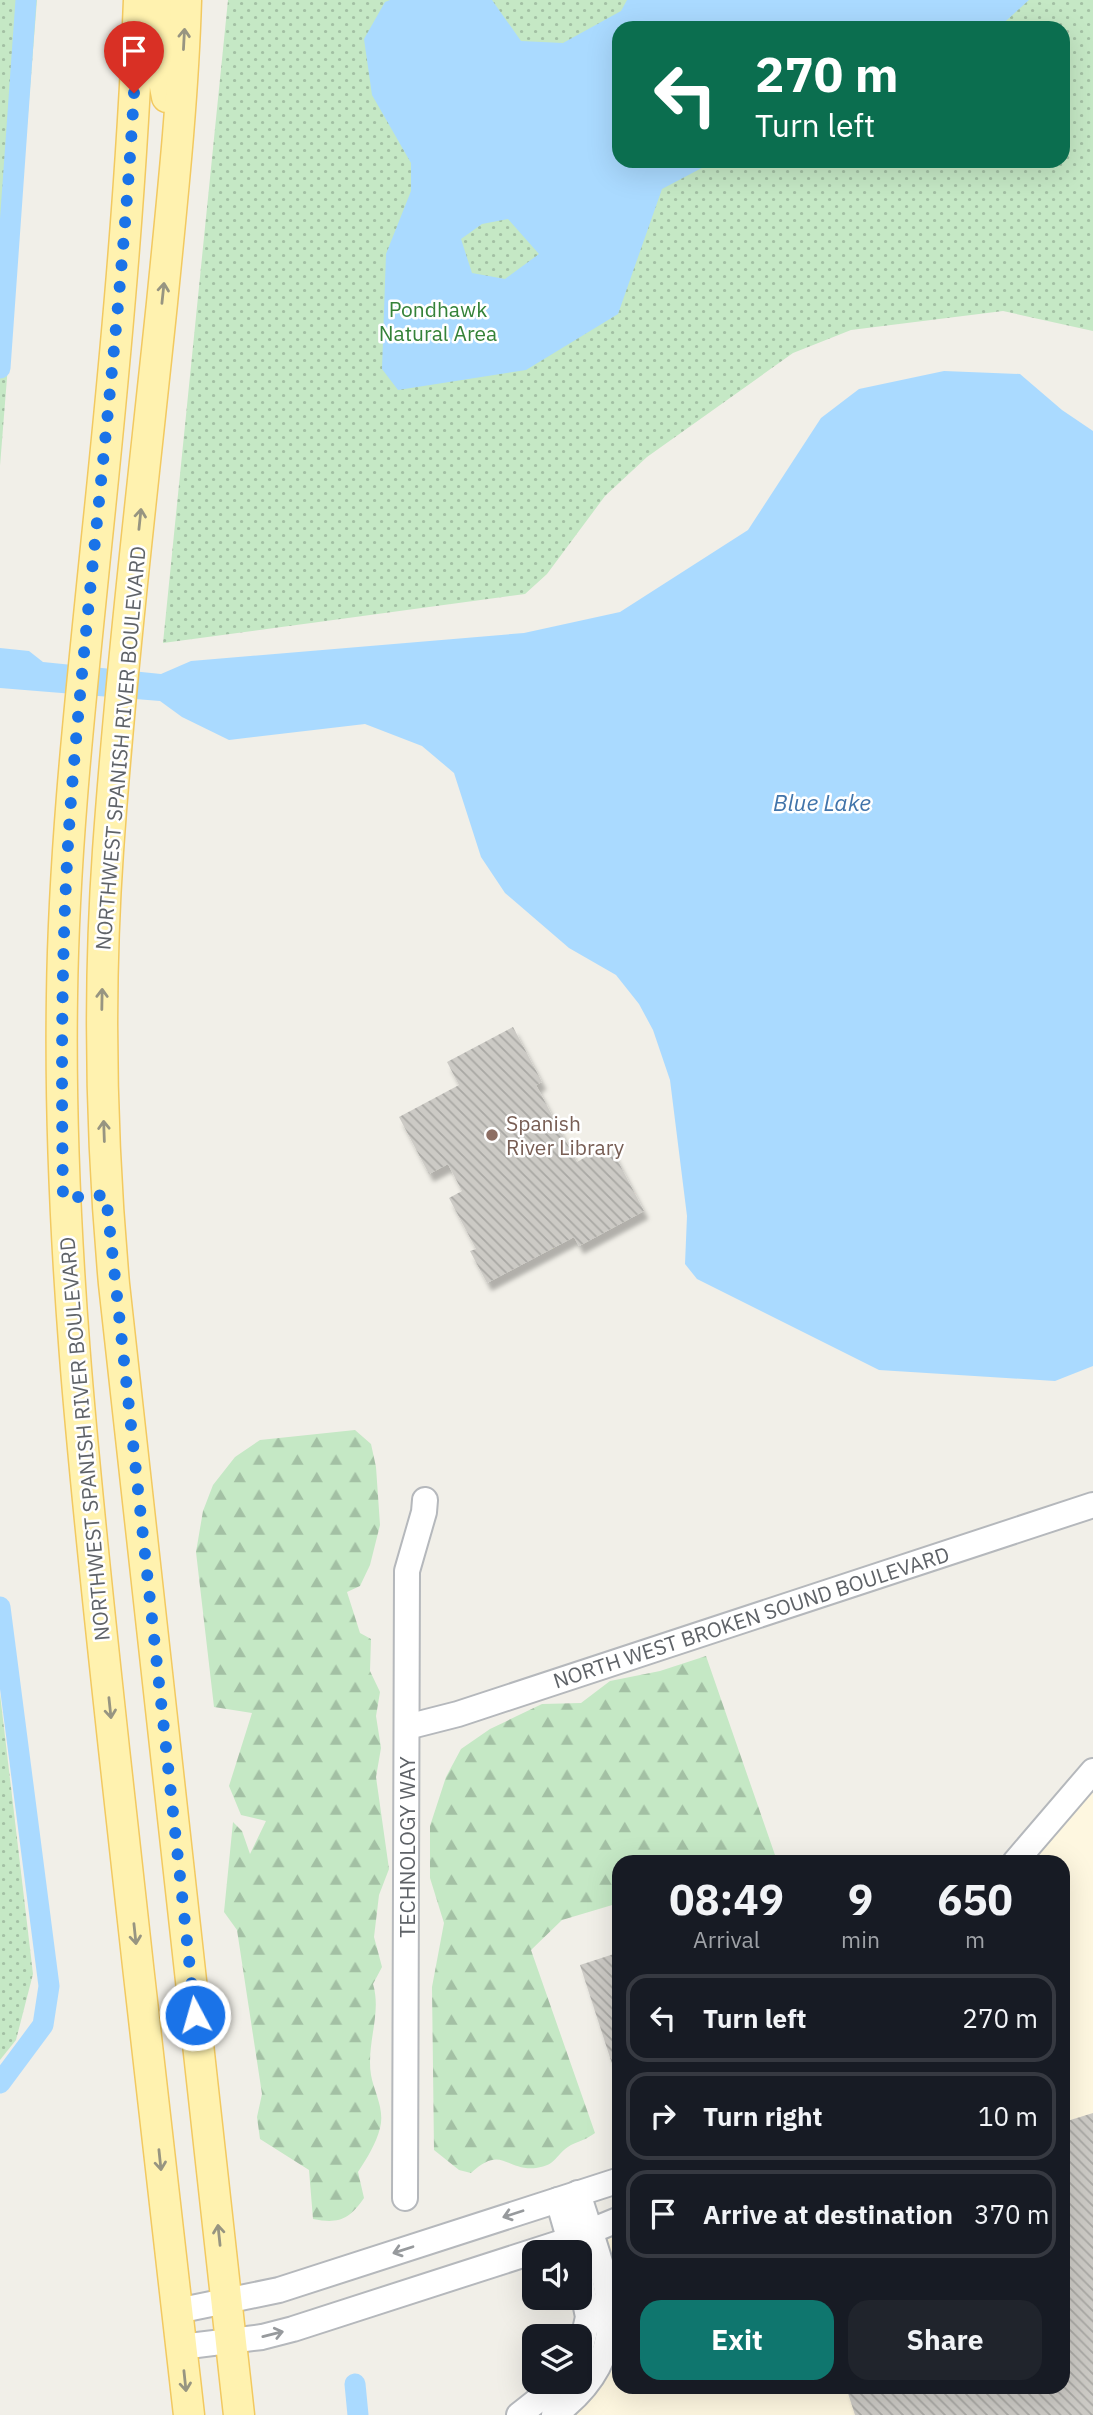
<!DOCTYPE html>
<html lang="en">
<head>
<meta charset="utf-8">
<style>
  :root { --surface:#171b24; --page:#20242c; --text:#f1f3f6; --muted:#9ea1a6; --line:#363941; --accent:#0f766e }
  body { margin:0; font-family:"IBM Plex Sans",sans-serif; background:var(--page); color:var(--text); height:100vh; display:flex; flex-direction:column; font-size:26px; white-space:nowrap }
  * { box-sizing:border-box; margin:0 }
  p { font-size:23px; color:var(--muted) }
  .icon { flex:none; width:38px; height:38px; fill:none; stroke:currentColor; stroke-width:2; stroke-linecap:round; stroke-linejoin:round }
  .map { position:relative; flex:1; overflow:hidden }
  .side { position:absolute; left:612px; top:1855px; width:458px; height:539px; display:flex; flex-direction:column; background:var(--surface); border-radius:21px; box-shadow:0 7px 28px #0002 }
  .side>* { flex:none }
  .guide { position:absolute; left:612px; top:21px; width:458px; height:147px; border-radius:21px; box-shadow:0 7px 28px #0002; background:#0b6e4f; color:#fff; overflow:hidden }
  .controls { position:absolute; left:522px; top:2240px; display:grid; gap:14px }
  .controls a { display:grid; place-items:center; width:70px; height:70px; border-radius:14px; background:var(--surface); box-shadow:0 7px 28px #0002; font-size:35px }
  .pin { position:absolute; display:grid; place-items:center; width:60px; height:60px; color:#fff; margin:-72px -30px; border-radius:50% 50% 50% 0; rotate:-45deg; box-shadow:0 0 7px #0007 }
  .pin .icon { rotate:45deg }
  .me { position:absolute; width:77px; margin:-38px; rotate:354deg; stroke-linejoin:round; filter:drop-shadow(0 0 5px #0008) }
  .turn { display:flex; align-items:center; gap:24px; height:147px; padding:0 28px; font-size:32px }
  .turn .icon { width:91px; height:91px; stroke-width:2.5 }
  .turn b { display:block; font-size:49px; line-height:60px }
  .eta { display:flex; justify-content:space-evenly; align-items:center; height:119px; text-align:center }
  .eta b { font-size:42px; font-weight:800; line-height:49px }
  .primary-button { display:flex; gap:14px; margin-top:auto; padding:14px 28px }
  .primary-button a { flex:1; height:80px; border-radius:21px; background:var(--accent); color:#fff; font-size:28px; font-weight:800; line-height:80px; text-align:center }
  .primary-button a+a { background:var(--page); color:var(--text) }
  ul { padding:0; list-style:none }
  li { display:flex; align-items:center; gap:21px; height:88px; margin:0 14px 10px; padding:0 14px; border:4px solid var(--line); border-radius:21px }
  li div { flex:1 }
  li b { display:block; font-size:26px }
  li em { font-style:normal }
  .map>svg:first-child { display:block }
</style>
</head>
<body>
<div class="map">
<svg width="1093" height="2415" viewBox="0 0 1093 2415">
  <defs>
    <pattern id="forest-firs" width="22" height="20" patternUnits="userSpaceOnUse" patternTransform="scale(1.75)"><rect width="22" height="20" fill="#c5e8c5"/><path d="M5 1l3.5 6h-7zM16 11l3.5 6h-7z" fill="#a3c0a4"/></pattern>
    <pattern id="park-dots" width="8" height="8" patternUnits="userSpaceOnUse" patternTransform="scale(1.75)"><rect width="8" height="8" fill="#c5e8c5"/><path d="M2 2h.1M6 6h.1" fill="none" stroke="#a3c0a4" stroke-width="1.8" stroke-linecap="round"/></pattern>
    <pattern id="building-back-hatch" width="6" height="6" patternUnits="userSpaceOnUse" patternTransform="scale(1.75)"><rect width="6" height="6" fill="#cccac5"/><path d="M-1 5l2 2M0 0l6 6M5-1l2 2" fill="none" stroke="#a9a8a4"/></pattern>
    <filter id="shadow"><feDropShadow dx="4.5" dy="8" stdDeviation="2" flood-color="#0004"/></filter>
  </defs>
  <rect width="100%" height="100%" fill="#f1efe8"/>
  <path fill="#fef7e0" d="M1093,1771V2415H554L583,2391L590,2232L619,2219L620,2387H1064V1862H1015Z"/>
  <g fill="url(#forest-firs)">
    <path d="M355,1430L371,1444L376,1467L380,1525L370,1565L360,1586L347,1592L360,1633L371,1639L370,1671L380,1692L376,1716L381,1748L376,1777L389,1869L379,1895L374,1937L382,1967L373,1984C382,2014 366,2043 371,2075C374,2092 385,2109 380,2128C376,2144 367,2158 358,2172L364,2198C349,2220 338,2224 313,2219L309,2170L260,2139L257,2117L262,2094L237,1930L224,1912L233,1822L242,1831L250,1854L266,1821L241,1815L229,1786L252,1713L214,1707L196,1552L203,1511L213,1485L235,1457L260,1440Z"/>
    <path d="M706,1656L775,1855L752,1862H620L619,1903L562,1920L531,1950L595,2133C587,2139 580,2141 571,2145C555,2154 558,2165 536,2168C505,2171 502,2144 471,2173L459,2170L434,2150L432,1987L444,1923L430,1878V1826L446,1777L461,1749L490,1729L542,1704L581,1703L610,1681L660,1671Z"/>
  </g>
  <g fill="url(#park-dots)" fill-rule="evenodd">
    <path d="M0,0H37L0,466Z"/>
    <path d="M228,0H1093V331L1003,311L851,330L793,353L647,457L605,496L547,574L525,594L163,643ZM620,28H1064V161H620Z"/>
    <path d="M0,1694L33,1974L16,2040L0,2060Z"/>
  </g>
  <g fill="#aadaff" fill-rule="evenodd">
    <path d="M390,0H492L521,41L563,43L621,11L627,0H1029L998,28H620V161H715L662,189L618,314L526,370L398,390L382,369L386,254L411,191V163L372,95L364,39L385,2ZM508,219L539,254L505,279L472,273L461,239L482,224Z"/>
    <path d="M944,371L1020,374L1062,410L1093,431V1366L1055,1381L879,1370L697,1279L685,1264L687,1216L670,1080L653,1030L639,1004L616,975L569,948L505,893L481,857L454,773L422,746L365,724L229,740L182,717L160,701L0,688V648L29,651L43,662L161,674L191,661L524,633L620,612L748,530L821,418L859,389Z"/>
  </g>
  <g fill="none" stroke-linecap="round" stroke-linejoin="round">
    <g stroke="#aadaff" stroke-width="21">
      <path d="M0,368L26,0"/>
      <path d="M0,1607L49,1986L43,2025L0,2083"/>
      <path d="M355,2384L358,2415"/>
    </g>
  </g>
  <g fill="url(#building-back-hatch)" filter="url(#shadow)">
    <path d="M513,1027L542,1082L536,1085L577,1162L609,1144L644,1211L579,1246L574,1237L487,1283L470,1251L476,1249L449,1198L462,1191L448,1164L429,1174L399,1117L459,1085L447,1062Z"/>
    <path d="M620,1952V2076H616L580,1965Z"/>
    <path d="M1093,2113V2415H855L846,2387H1064V2122Z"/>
  </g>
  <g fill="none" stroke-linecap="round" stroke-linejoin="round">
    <g stroke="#b5b8bc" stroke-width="28">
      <g id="minor">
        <path d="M407,1727L458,1714L1093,1505"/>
        <path d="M1015,1862L1093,1771"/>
        <path d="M405,2198L407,1571L424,1512L425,1500"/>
        <path d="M558,2200L573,2252"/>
        <path d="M579,2272L588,2317L579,2357"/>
        <path d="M177,2311L279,2290L620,2180"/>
        <path d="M181,2347L262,2337L293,2329L569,2240L620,2219"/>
        <path d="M519,2415L561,2382"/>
        <path d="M554,2415C643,2349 605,2281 578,2193"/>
      </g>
    </g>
    <g stroke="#f2c960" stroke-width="33">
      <g id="major">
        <path d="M139,0C132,182 115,365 96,547C81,696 64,845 62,996C58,1249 87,1498 114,1749C139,1971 162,2193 189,2415"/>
        <path d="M162,0V71L167,97"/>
        <path d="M186,0C183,101 172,202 162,303C143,485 121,668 108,851C98,995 101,1139 114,1284L239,2415"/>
      </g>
    </g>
    <use href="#minor" stroke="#fff" stroke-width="24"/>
    <use href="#major" stroke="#fff2af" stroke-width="30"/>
  </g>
  <defs><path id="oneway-shaft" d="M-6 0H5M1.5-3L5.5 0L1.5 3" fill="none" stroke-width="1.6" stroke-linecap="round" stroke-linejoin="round" transform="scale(1.75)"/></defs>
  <g stroke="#979581">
    <use href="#oneway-shaft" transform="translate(184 39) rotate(-87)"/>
    <use href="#oneway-shaft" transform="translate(163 293) rotate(-84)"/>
    <use href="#oneway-shaft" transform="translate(140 519) rotate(-84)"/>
    <use href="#oneway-shaft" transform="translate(102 999) rotate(-89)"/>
    <use href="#oneway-shaft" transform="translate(104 1131) rotate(-92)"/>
    <use href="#oneway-shaft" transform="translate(110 1708) rotate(84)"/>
    <use href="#oneway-shaft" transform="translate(135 1934) rotate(84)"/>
    <use href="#oneway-shaft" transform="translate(160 2160) rotate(84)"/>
    <use href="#oneway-shaft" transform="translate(219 2235) rotate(-96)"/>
    <use href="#oneway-shaft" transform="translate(185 2381) rotate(84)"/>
  </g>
  <g stroke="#979a9d">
    <use href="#oneway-shaft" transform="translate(513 2214) rotate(162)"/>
    <use href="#oneway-shaft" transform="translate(403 2250) rotate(162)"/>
    <use href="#oneway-shaft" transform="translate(273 2334) rotate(-14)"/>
  </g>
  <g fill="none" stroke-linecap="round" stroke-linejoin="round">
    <path stroke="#1a73e8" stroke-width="12" stroke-dasharray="0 21.6" d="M134,93C121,321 92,547 73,775C61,916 61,1057 63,1198L106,1195L195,2015"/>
  </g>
  <circle fill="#8d6e63" stroke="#fff" stroke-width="2.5" cx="492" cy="1135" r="7"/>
  <g text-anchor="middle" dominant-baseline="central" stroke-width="5" stroke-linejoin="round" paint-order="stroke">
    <g font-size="21" fill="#348238" stroke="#fff">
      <text x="438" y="309">Pondhawk<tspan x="438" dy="24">Natural Area</tspan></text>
    </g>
    <g font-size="21" fill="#5f6368" stroke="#fff">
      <text transform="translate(120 748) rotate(-85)">NORTHWEST SPANISH RIVER BOULEVARD</text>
      <text transform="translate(84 1439) rotate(-95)">NORTHWEST SPANISH RIVER BOULEVARD</text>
      <text transform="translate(751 1617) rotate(-18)">NORTH WEST BROKEN SOUND BOULEVARD</text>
      <text transform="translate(407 1847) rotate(-90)">TECHNOLOGY WAY</text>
    </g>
    <g font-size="21" fill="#785e54" stroke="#fff" text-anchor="start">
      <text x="506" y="1123">Spanish<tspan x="506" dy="24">River Library</tspan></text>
    </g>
    <g font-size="23" font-style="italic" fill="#4174aa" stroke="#fff">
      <text x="822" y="802">Blue Lake</text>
    </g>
  </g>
</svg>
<div class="controls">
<a><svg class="icon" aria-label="sound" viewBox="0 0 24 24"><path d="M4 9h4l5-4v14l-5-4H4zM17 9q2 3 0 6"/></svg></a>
<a><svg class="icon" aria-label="layers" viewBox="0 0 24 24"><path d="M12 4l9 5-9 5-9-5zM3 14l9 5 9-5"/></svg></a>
</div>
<div class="pin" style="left:134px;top:93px;background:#d93025"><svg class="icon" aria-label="arrive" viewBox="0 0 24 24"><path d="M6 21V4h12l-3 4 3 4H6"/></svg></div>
<svg class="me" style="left:195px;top:2015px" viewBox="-20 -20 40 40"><circle r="17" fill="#1a73e8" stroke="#fff" stroke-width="3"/><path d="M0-11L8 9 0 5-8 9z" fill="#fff"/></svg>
<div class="guide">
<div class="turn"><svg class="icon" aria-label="left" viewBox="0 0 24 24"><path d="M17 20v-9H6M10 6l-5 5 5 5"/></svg><div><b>270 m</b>Turn left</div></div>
</div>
<section class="side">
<div class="eta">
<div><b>08:49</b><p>Arrival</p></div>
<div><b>9</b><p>min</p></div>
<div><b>650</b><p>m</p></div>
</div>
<ul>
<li><svg class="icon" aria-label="left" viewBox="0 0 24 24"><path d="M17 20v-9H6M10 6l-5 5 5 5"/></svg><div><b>Turn left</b></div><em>270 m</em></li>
<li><svg class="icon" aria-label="right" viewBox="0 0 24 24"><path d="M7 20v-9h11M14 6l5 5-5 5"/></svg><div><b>Turn right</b></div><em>10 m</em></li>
<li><svg class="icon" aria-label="arrive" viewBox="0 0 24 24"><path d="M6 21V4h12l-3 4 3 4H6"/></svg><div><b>Arrive at destination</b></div><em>370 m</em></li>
</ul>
<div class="primary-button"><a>Exit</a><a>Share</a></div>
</section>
</div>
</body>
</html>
